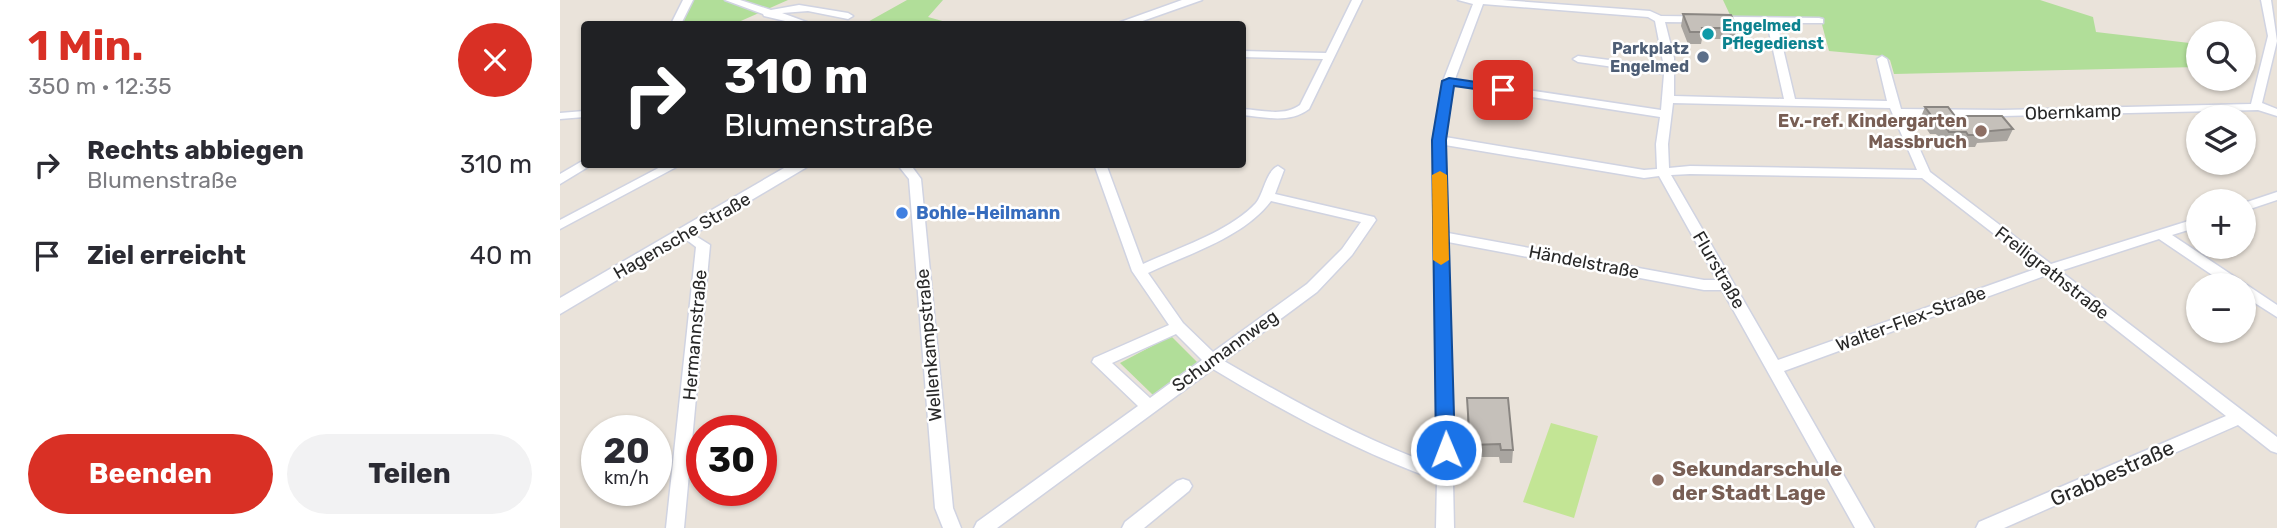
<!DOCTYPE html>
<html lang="de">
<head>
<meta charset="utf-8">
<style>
  :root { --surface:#fff; --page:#f2f2f3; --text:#2b2b33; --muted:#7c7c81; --accent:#d93025 }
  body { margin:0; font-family:Rubik,sans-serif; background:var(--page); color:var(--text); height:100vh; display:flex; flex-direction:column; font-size:26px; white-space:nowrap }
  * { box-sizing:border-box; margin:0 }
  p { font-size:23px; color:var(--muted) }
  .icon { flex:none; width:38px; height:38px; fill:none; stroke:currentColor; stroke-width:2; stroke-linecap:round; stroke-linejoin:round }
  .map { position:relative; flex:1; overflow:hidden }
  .drawer { display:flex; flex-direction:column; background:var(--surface); width:560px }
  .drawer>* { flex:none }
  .hud { position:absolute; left:21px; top:21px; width:665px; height:147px; border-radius:7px; box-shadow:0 2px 5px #0004; background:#202124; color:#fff; overflow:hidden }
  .buttons { position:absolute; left:1626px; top:21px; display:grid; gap:14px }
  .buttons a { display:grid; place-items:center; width:70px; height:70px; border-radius:50%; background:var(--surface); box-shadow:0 2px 5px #0004; font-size:35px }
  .speed { position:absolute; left:21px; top:415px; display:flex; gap:14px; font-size:35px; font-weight:700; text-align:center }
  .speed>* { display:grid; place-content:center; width:91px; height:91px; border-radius:50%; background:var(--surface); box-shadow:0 2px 5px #0004; line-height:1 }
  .speed small { font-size:18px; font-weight:400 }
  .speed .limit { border:10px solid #d22; background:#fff; color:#111 }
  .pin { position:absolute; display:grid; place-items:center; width:60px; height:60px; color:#fff; margin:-30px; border-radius:14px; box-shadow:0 4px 10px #0006 }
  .me { position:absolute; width:77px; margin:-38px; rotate:359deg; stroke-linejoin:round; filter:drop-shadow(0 0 5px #0008) }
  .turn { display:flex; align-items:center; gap:24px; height:147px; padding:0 28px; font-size:32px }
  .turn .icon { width:91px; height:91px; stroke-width:2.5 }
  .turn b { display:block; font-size:49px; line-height:60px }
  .round { display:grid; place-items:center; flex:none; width:74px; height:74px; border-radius:37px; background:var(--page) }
  .summary { display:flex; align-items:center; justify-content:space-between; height:119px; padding:0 28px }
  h1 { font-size:42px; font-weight:700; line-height:52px; color:var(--accent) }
  .cta { display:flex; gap:14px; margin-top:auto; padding:14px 28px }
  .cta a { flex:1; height:80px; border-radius:42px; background:var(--accent); color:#fff; font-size:28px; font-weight:700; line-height:80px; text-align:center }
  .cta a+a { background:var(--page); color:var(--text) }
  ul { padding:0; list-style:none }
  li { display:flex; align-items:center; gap:21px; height:91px; padding:0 28px }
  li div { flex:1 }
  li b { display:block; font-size:26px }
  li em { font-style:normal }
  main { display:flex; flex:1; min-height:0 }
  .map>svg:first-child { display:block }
</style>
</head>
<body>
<main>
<section class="drawer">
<div class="summary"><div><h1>1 Min.</h1><p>350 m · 12:35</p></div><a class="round" style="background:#d93025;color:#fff"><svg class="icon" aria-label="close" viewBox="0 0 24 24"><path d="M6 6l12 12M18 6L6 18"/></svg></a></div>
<ul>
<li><svg class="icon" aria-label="right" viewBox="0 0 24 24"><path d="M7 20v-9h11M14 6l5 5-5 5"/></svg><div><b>Rechts abbiegen</b><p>Blumenstraße</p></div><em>310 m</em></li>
<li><svg class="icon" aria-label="arrive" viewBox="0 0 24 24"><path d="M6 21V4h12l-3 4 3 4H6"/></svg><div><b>Ziel erreicht</b></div><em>40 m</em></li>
</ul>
<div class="cta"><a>Beenden</a><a>Teilen</a></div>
</section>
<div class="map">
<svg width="1717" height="528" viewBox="0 0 1717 528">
  <rect width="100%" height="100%" fill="#eae3da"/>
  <g fill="#b1de99">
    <path d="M132,0H228L174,24H120Z"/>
    <path d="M347,0H383L368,17L386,22L380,24H304Z"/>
    <path d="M1163,0H1480L1533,17L1536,32L1638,44V67L1334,74L1330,60L1323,56L1269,51L1260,17H1171Z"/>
    <path d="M611,336L637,362L634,370L594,396L560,363Z"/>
  </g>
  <path fill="#c3e595" d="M991,423L1038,436L1014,518L963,502Z"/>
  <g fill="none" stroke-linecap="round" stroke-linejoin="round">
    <g stroke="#d0d3e1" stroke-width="3">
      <g id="minor">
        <path d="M123,0H133L121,24H111Z"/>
        <path d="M165,0H180L211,10L239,5L288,13L293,16L288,19L248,11L222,13L252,24H238L204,16L203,14Z"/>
        <path d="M792,0H802L749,109C729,124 705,117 682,115V109C701,110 724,117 740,105L763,59L682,57V51L766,53Z"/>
        <path d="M898,0H942L1090,11L1101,16L1259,18L1263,19V23H1217L1235,99L1327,101L1317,59L1322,56L1327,59L1341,109L1442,110L1691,104L1708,36L1701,0H1711L1717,41L1702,103L1717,109V116L1698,110L1442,116H1345L1370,172L1491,264L1638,218V227L1612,235L1717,305V317L1684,296V285H1667L1599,239L1500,271L1717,437V453L1711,451L1678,425L1444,528H1416L1419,522L1666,416L1487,275L1224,371L1314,528H1295L1162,290H1144L888,242L894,528H876L877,480C798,452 724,412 653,369L437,528H414L417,522L578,406L532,362L534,358L609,325L572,271L534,164H546L583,264C618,248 669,232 696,203C704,193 706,171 718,166L724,170L715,194L814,217L816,220L792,255L757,292L664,361C732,400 803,440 877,466L873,140L883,81L913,4ZM923,4L1088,17L1095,21L1104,67L1018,56L1013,59L1018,62L1104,74L1101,110L895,79ZM1105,22L1207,23L1224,99L1114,96V58ZM894,85L1100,117L1096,144L1097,169L1084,170L885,137ZM1113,103L1330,108L1357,170L1130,166L1109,168L1108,144ZM885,145L1084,178L1099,176L1157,280H1144L888,233ZM1130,174L1362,178L1478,268L1218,360L1111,175ZM711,201L801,222L782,249L747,284L653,352L623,323L588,273C628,254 683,238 711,201ZM616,334L642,360L590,398L552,363Z"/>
        <path d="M24,111V117L0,119V113Z"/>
        <path d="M24,160V164H30L28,167L0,184V174Z"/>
        <path d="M106,164H122L0,229V220Z"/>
        <path d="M337,164H350L361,179L393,508L401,528H383L375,508L349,179Z"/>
        <path d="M1717,192V200L1684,211V203Z"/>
        <path d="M126,230L150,245L124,528H106L136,247L119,234Z"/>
        <path d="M623,479L629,481L632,486L629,491L584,528H562L565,522L617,481Z"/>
      </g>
    </g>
    <g stroke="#d0d3e1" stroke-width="3">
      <g id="tertiary">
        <path d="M622,0H642L574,24H555Z"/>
        <path d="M231,164H252L0,314V298Z"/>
      </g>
    </g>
    <use href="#minor" fill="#fff" fill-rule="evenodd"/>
    <use href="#tertiary" fill="#fff" fill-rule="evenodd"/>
  </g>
  <g fill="#a9a5a0">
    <path d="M1123,14L1177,28L1174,39H1142L1141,44H1128L1121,26Z"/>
    <path d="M1365,107L1395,116L1453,129L1447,141L1417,143L1415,147H1403L1400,144H1384L1376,134H1370L1360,119Z"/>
    <path d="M907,398L953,450L952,463H940L939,457H909L907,411Z"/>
  </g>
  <g fill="#c5c0ba" stroke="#8a8682" stroke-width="2">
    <path d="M1123,14L1171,15L1177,28H1142L1143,32H1130Z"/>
    <path d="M1365,107H1388L1395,116H1442L1453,129L1419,132L1421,135H1408L1406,132H1389L1382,122H1376Z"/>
    <path d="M907,398H948L953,450H941L940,444L910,445Z"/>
  </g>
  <path fill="#1a73e8" stroke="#114b97" stroke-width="2" d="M889,78L943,86L949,90L943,93L894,86L886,140L895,450L892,455L886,457L879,455L876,450L872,140L882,81Z"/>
  <path fill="#f59e0b" d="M880,171L887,175L889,260L881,265L873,260L872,175Z"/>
  <circle fill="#0f9aa8" stroke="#fff" stroke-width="2.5" cx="1148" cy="34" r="7"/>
  <circle fill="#5c6f8a" stroke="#fff" stroke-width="2.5" cx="1143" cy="57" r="7"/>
  <g fill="#8d6e63" stroke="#fff" stroke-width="2.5">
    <circle cx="1421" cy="131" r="7"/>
    <circle cx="1098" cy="480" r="7"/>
  </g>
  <circle fill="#3f7fe0" stroke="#fff" stroke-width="2.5" cx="342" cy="213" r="7"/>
  <g text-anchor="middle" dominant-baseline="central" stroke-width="5" stroke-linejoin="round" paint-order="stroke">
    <g font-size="16" font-weight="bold" fill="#0d838f" stroke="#fff" text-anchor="start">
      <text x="1162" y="25">Engelmed<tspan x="1162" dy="18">Pflegedienst</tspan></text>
    </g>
    <g font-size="16" font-weight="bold" fill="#4e5e75" stroke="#fff" text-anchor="end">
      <text x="1129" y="48">Parkplatz<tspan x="1129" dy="18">Engelmed</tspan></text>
    </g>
    <g font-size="18" fill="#282828" stroke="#fff">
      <text transform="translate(1513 112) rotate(-2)">Obernkamp</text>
      <text transform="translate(122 236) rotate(-30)">Hagensche Straße</text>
      <text transform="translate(1024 262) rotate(11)">Händelstraße</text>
      <text transform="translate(1159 270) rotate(60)">Flurstraße</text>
      <text transform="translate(1492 273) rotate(38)">Freiligrathstraße</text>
      <text transform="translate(1351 319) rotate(-20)">Walter-Flex-Straße</text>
      <text transform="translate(135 335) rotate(-85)">Hermannstraße</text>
      <text transform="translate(369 345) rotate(-95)">Wellenkampstraße</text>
      <text transform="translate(665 351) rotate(-36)">Schumannweg</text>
    </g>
    <g font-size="18" font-weight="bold" fill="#785e54" stroke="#fff" text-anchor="end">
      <text x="1407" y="121">Ev.-ref. Kindergarten<tspan x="1407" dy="21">Massbruch</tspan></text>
    </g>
    <g font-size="18" font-weight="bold" fill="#366cbe" stroke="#fff" text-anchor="start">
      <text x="356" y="213">Bohle-Heilmann</text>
    </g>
    <g font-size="21" font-weight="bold" fill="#785e54" stroke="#fff" text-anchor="start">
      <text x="1112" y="468">Sekundarschule<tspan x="1112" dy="24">der Stadt Lage</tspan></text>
    </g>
    <g font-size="21" fill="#282828" stroke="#fff">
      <text transform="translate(1552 473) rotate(-24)">Grabbestraße</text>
    </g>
  </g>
</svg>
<div class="buttons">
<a><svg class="icon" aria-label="search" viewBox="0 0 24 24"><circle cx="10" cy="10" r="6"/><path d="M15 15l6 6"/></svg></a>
<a><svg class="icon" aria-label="layers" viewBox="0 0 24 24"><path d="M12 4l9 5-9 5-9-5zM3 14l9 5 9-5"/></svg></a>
<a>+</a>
<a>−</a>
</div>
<div class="speed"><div>20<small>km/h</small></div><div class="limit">30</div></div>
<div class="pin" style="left:943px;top:90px;background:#d93025"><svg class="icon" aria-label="arrive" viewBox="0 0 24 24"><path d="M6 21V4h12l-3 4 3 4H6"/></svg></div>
<svg class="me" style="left:886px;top:450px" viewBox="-20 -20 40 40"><circle r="17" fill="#1a73e8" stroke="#fff" stroke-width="3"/><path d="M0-11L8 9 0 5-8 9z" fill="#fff"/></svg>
<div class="hud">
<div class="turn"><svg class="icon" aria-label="right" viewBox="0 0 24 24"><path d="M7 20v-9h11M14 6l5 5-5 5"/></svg><div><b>310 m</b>Blumenstraße</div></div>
</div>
</div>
</main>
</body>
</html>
